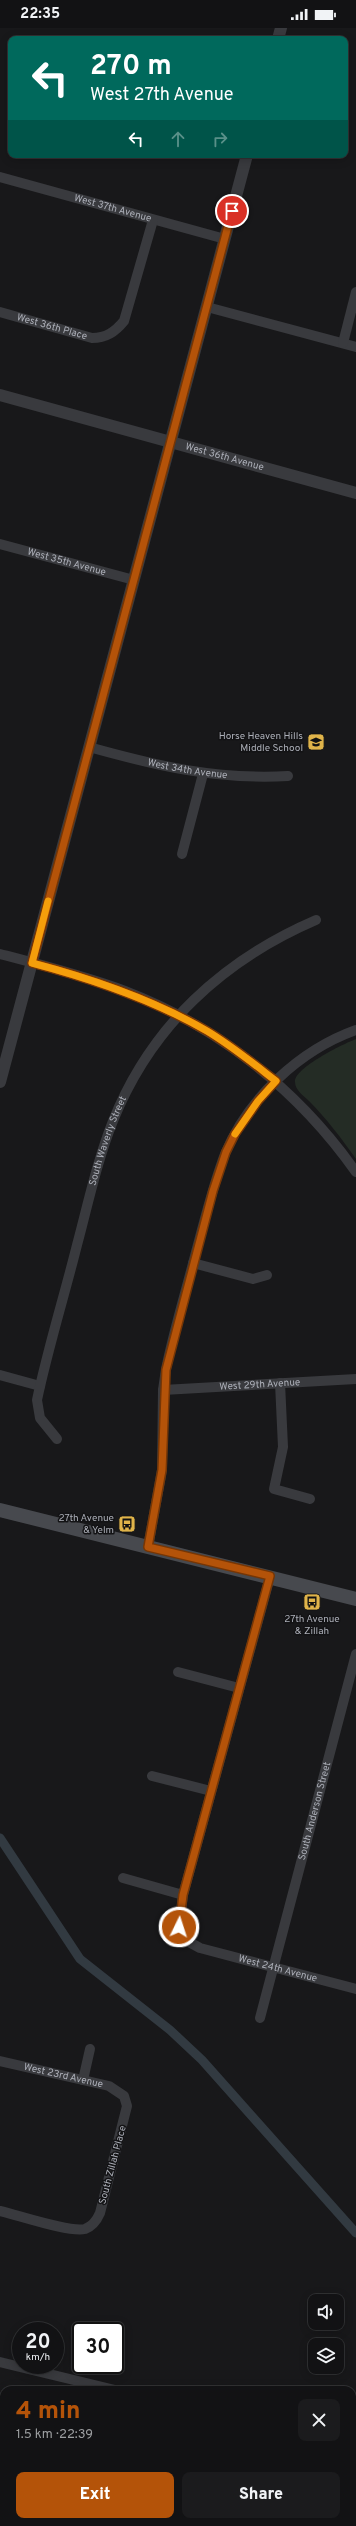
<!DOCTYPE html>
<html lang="en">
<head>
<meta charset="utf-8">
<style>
  :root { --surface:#121214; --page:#1b1b1d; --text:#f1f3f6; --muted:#9c9ea0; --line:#313234; --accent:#b45309 }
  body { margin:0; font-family:Overpass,sans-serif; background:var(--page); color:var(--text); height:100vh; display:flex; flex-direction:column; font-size:15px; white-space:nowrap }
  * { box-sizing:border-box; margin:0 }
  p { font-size:13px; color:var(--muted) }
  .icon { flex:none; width:22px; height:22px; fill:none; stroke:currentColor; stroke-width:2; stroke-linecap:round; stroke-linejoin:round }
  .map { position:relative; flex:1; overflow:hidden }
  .sheet { position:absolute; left:0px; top:2358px; width:356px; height:140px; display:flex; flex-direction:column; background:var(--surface); border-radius:12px 12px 0 0; box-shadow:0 2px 10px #0003,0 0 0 1px var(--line) }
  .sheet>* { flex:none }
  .banner { position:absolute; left:8px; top:8px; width:340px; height:122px; border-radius:8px; box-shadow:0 2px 10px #0003,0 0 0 1px var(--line); background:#00695c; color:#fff; overflow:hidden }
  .tools { position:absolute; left:308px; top:2266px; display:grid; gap:8px }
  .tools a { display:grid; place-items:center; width:36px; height:36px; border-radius:8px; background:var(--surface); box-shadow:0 2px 10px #0003,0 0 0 1px var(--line); font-size:20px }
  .speed { position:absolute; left:12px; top:2294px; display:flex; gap:8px; font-size:20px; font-weight:700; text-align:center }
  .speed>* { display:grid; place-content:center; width:52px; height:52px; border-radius:50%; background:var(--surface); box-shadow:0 2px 10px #0003,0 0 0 1px var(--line); line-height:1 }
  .speed small { font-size:10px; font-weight:400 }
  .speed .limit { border:2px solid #111; border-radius:6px; background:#fff; color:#111 }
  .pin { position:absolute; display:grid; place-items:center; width:34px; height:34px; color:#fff; margin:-17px; border:2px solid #fff; border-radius:50%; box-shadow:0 1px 4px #0007 }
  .me { position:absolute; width:44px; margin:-22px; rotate:4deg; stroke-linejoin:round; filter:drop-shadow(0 0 3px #0008) }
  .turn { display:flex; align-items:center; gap:14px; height:84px; padding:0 16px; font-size:18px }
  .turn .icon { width:52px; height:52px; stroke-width:2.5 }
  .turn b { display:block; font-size:28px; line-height:34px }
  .lanes { display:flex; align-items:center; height:38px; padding:0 16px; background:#0003; justify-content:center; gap:20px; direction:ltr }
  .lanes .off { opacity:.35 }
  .round { display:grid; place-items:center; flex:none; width:42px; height:42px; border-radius:8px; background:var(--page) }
  .overview { display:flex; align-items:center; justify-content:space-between; height:68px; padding:0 16px }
  h1 { font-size:24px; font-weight:800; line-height:30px; color:var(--accent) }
  .action { display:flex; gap:8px; margin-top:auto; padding:8px 16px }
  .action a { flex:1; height:46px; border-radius:8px; background:var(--accent); color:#fff; font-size:16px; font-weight:800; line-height:46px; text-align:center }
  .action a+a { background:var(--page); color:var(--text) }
  .status { display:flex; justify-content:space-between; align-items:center; height:28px; padding:0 20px; background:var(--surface); direction:ltr }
  .status svg { height:11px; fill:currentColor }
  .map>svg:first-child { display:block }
</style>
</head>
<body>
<div class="status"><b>22:35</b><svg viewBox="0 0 49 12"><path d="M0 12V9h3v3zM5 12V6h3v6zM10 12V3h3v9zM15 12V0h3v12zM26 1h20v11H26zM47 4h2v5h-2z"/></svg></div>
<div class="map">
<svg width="356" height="2498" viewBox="0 0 356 2498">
  <rect width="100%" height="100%" fill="#18181a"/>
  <g fill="#242c25">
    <path d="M356,1011V1131C342,1111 326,1090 309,1073C304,1068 295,1062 295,1054C294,1040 343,1016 356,1011Z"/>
    <path d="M356,2461V2498H299L301,2494H352V2468Z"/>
  </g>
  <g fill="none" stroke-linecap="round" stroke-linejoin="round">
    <path stroke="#323a41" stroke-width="9" d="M0,1810L80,1931L170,2002L202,2032L356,2205"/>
    <g stroke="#393a3e" stroke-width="10">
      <path id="s1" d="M0,149L225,211"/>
      <path d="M207,279L356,319"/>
      <path id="s2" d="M0,284L92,310C106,310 115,304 124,293L153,192"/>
      <path d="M343,315L356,264"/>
      <path id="s3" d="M0,516L134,552"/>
      <path id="s4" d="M89,719C157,738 217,752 288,748"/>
      <path d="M182,826L203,746"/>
      <path d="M0,926C42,937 85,948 125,963C219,999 298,1062 356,1144"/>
      <path d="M193,1235L253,1251L267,1247"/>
      <path d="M0,1347L40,1358"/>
      <path d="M280,1355L283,1419L274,1461L310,1471"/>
      <path id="s5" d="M163,1362L356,1351"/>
      <path id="s6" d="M57,1411L40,1390L37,1372C48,1320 64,1269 77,1217C88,1176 97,1133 113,1093C151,998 223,932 316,892"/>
      <path d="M148,1519L162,1442L163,1362L166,1341C174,1302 186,1263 196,1224C205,1191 213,1157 225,1126C248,1070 300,1022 356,1002"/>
      <path id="s7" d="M270,1549L183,1867L179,1899L189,1914L200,1920L356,1961"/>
      <path d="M178,1644L239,1660"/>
      <path d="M152,1748L211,1763"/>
      <path d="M123,1850L183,1867"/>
      <path id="s8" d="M260,1990L356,1626"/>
      <path id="s9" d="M0,2033L109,2058L124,2068L127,2078L100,2185C97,2192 93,2198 85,2201C70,2205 18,2187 0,2183"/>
      <path d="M83,2052L90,2021"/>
      <path d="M0,2334L115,2362"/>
      <path d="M0,2483L4,2484"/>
      <path d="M42,2494L57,2498"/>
      <path d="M176,2498L177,2494"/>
    </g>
    <g stroke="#393a3e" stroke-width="12">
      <path d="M278,11L281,0"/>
      <path id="s10" d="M0,367L356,465"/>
      <path d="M0,1054L247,127"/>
    </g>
    <path stroke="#47494e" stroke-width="14" d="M0,1482L356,1571"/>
  </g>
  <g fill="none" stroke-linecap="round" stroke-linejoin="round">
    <g stroke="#753606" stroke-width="10">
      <path id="route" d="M179,1899L183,1867L270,1548L148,1519L162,1442L166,1342L213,1163L226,1124L235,1106L258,1073L276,1053C254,1036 232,1018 207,1003C152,971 93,951 32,935L232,183"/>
    </g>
    <use href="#route" stroke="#b45309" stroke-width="7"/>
    <path stroke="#f59e0b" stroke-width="7" d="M48,873L32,935C93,951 152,971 207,1003C232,1018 254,1036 276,1053L258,1073L235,1106"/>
  </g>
  <defs>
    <g id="school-square" transform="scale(0.9)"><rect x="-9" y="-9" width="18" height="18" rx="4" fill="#e0b44a" stroke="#131315"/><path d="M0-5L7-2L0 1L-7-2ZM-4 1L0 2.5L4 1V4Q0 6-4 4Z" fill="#111"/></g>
    <g id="bus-square" transform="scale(0.9)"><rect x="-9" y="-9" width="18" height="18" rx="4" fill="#e0b44a" stroke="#131315"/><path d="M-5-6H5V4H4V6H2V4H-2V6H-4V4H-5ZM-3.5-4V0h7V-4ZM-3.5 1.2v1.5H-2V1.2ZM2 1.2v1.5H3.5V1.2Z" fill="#111"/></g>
  </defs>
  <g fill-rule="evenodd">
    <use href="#school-square" x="316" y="714"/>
    <use href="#bus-square" x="127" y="1496"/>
    <use href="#bus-square" x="312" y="1574"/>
  </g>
  <g text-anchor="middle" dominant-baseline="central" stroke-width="3" stroke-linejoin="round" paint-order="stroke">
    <g font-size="10" fill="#acafb8" stroke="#131315">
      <text stroke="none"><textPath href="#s1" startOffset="117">West 37th Avenue</textPath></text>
      <text stroke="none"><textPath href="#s2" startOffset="54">West 36th Place</textPath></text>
      <text stroke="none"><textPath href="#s10" startOffset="233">West 36th Avenue</textPath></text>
      <text stroke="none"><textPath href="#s3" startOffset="69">West 35th Avenue</textPath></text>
      <text stroke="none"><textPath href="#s4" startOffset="101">West 34th Avenue</textPath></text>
      <text stroke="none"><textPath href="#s6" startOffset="314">South Waverly Street</textPath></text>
      <text stroke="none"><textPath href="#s5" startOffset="97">West 29th Avenue</textPath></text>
      <text stroke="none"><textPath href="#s8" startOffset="214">South Anderson Street</textPath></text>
      <text stroke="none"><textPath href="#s7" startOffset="473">West 24th Avenue</textPath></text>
      <text stroke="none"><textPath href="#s9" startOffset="65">West 23rd Avenue</textPath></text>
      <text transform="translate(113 2137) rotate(-75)">South Zillah Place</text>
    </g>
    <g font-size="10" fill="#acafb8" stroke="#131315" text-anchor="end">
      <text x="303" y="708">Horse Heaven Hills<tspan x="303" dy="12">Middle School</tspan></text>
      <text x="114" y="1490">27th Avenue<tspan x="114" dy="12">&amp; Yelm</tspan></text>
      <text x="312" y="1591" text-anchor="middle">27th Avenue<tspan x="312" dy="12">&amp; Zillah</tspan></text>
    </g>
  </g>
</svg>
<div class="tools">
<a><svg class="icon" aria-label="sound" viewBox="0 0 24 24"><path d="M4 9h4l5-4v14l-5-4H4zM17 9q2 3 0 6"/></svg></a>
<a><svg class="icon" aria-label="layers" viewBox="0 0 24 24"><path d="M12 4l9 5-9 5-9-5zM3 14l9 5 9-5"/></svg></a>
</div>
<div class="speed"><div>20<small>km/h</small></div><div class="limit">30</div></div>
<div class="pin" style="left:232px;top:183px;background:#d93025"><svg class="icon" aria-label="arrive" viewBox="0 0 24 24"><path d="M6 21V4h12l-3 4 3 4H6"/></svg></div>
<svg class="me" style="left:179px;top:1899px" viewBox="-20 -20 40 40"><circle r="17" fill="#b45309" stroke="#fff" stroke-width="3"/><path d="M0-11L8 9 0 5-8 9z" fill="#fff"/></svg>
<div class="banner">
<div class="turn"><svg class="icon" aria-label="left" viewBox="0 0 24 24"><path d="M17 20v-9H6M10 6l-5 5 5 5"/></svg><div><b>270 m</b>West 27th Avenue</div></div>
<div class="lanes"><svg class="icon" aria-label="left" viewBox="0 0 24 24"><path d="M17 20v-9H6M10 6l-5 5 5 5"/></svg><svg class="icon off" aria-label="ahead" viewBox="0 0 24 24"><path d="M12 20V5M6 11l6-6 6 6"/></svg><svg class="icon off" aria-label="right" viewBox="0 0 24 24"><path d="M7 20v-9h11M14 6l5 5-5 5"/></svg></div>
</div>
<section class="sheet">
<div class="overview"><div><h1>4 min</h1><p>1.5 km · 22:39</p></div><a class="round"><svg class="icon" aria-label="close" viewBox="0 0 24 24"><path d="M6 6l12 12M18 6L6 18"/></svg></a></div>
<div class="action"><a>Exit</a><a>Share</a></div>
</section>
</div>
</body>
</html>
